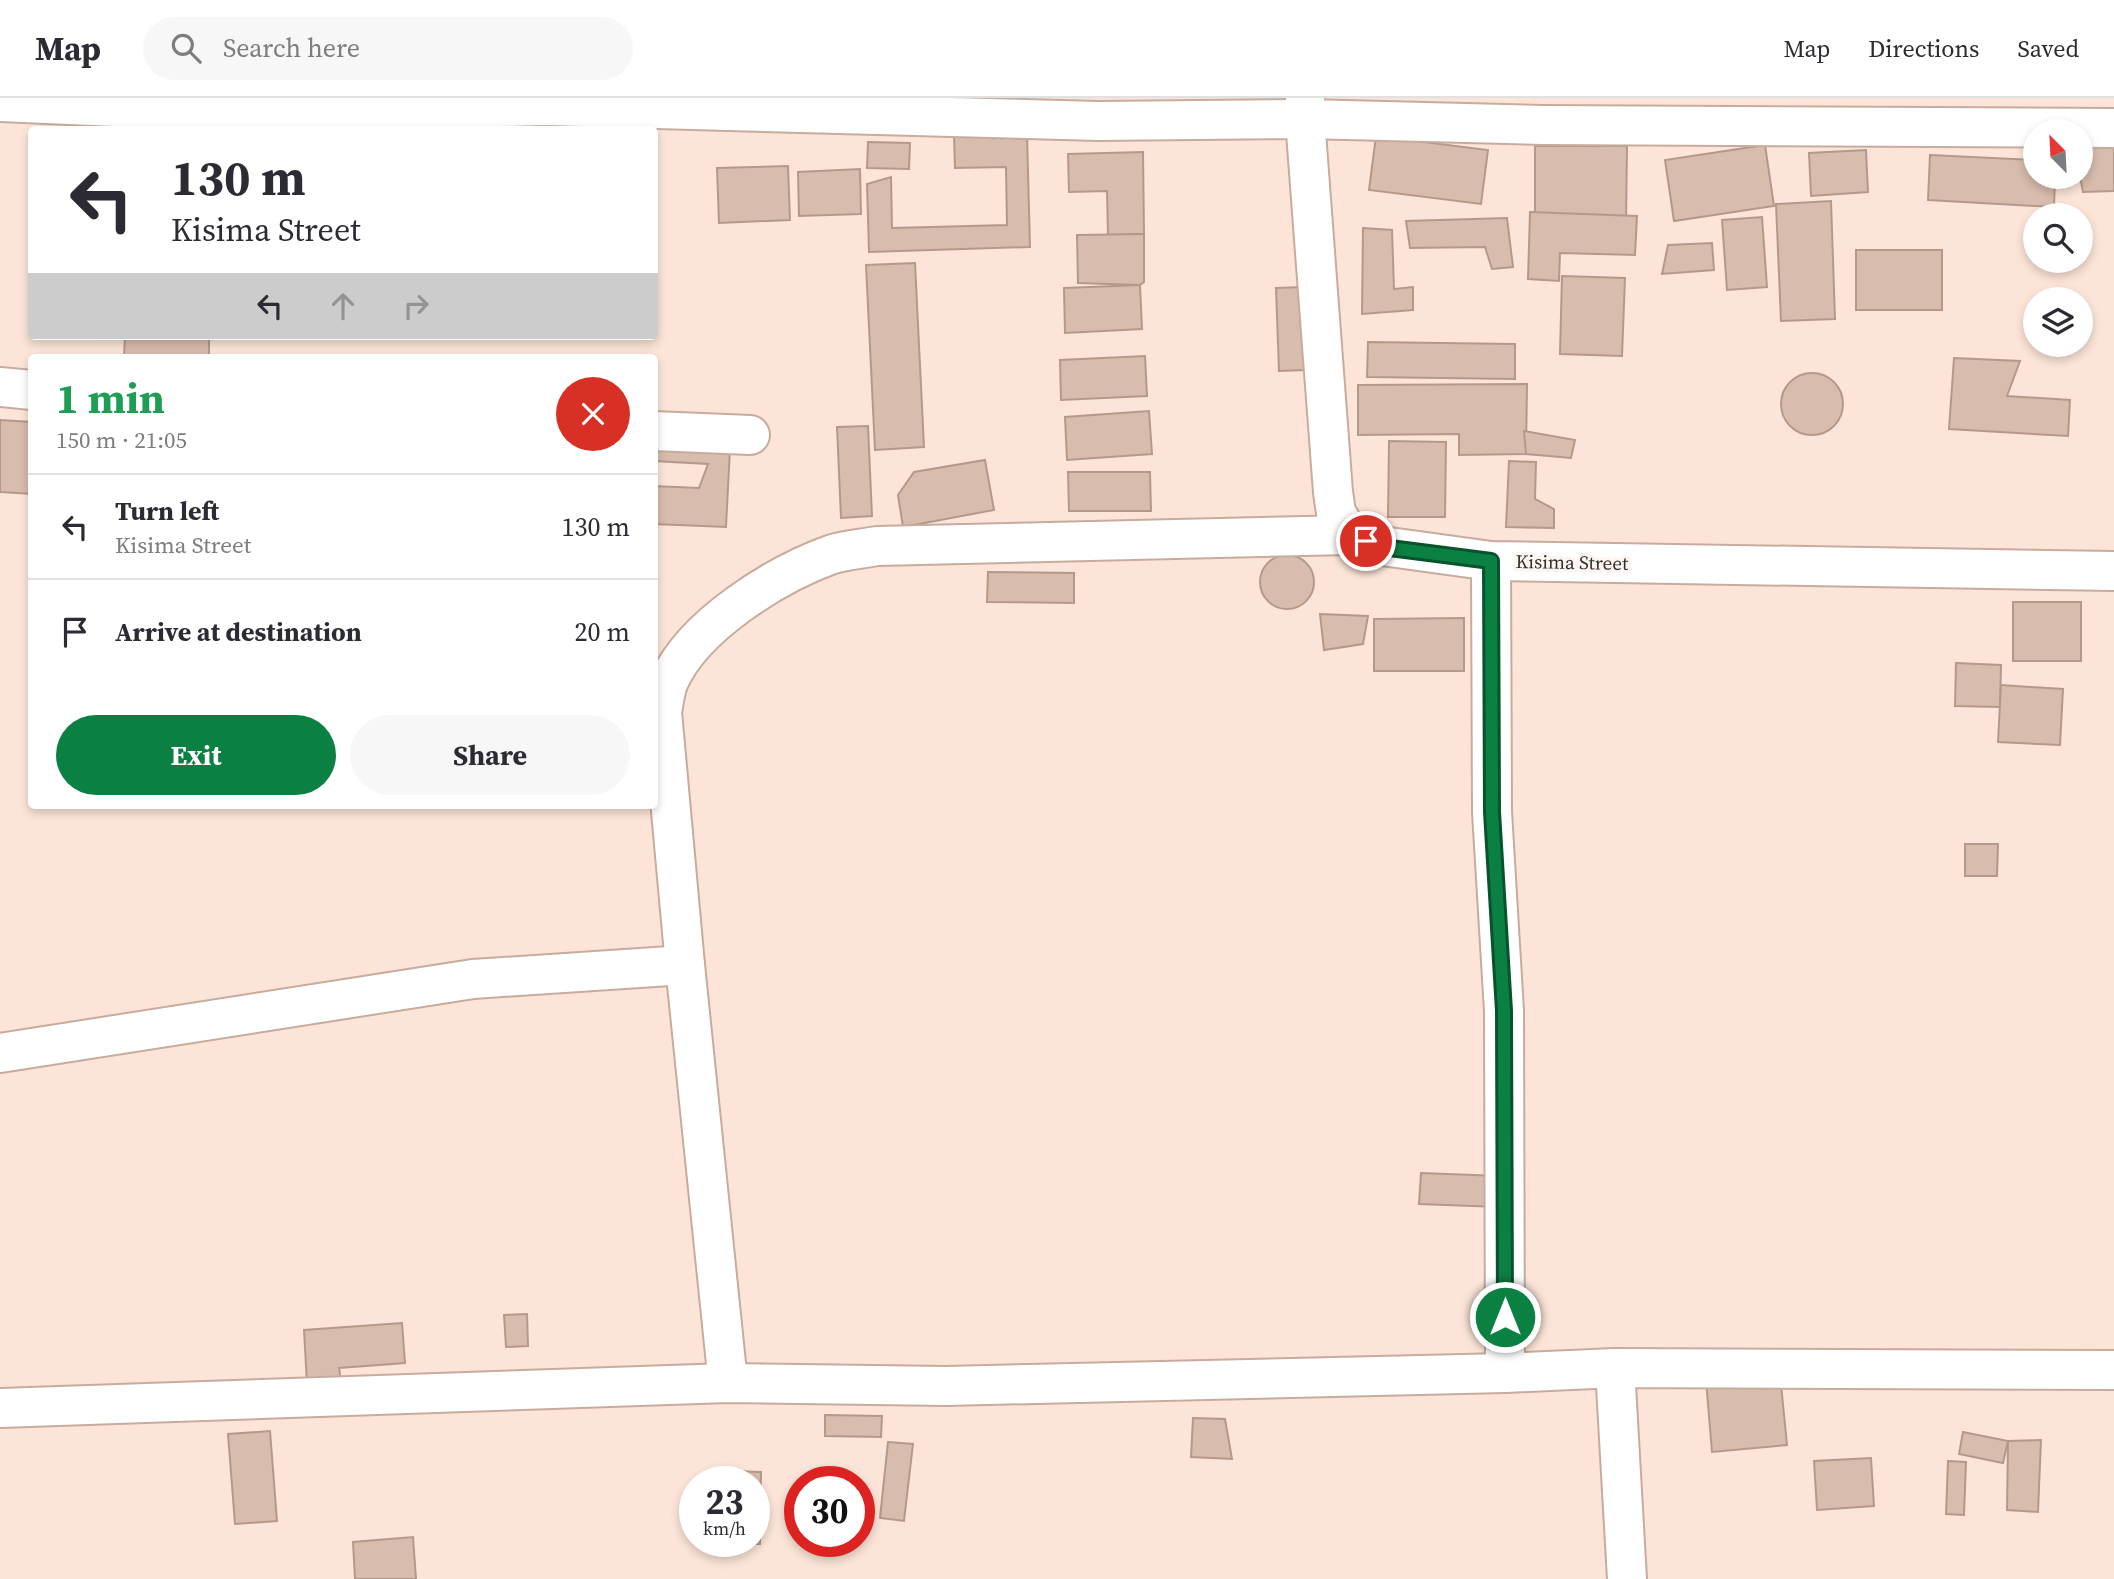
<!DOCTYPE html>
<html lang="en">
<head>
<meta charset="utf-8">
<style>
  :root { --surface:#fff; --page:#f7f7f7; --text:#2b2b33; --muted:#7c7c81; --line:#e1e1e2; --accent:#0b8043 }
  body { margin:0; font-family:"Source Serif 4",serif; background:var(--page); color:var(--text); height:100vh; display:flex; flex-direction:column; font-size:26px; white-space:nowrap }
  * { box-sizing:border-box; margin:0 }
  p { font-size:23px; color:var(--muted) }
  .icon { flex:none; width:38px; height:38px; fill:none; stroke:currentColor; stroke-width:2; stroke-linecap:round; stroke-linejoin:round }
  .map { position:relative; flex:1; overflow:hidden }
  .panel { position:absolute; left:28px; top:256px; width:630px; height:455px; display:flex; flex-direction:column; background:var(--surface); border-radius:7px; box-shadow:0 4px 10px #0003 }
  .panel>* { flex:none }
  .banner { position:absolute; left:28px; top:28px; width:630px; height:214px; border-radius:7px; box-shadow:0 4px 10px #0003; background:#fff; color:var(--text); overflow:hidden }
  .needle { width:46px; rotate:336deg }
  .fabs { position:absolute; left:2023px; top:21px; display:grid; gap:14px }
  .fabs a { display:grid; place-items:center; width:70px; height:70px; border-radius:50%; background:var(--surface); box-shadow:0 4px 10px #0003; font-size:35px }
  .speed { position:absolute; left:679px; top:1368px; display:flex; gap:14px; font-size:35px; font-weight:700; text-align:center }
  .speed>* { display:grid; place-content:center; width:91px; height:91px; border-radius:50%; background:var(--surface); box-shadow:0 4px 10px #0003; line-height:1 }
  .speed small { font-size:18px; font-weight:400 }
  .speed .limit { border:10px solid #d22; background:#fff; color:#111 }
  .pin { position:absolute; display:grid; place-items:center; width:60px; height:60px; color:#fff; margin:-30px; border:4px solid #fff; border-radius:50%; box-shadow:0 2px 7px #0007 }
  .me { position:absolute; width:77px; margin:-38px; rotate:0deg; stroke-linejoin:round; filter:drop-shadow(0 0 5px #0008) }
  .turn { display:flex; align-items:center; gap:24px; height:147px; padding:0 28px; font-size:32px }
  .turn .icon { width:91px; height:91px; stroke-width:2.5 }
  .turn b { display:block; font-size:49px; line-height:60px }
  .lanes { display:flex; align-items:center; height:66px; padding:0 28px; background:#0003; justify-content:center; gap:35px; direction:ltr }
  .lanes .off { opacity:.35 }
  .round { display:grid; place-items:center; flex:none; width:74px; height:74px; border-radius:37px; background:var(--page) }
  .summary { display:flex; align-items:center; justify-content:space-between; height:119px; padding:0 28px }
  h1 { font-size:42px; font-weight:700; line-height:52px; color:#1e9e55 }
  .cta { display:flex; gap:14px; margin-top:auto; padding:14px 28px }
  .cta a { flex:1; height:80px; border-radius:42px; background:var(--accent); color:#fff; font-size:28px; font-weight:700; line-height:80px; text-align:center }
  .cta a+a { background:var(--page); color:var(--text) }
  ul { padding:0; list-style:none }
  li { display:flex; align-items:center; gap:21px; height:105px; padding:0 28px; border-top:2px solid var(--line) }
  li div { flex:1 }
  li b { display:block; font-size:26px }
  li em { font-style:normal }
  header { display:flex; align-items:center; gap:42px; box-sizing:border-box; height:98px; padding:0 35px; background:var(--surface); border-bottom:2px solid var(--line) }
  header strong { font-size:33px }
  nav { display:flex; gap:38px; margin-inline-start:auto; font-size:24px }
  .search { width:490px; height:63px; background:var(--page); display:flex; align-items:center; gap:18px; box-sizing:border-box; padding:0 24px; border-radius:38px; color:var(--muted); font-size:26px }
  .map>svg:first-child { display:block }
</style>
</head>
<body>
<header>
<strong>Map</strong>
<div class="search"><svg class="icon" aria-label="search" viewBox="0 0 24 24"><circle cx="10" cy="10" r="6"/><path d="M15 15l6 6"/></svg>Search here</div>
<nav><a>Map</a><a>Directions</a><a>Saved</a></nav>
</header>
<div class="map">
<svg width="2114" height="1481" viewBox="0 0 2114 1481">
  <rect width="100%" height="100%" fill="#fce5d8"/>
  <g fill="#d8bcad" stroke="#b4998b" stroke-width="2">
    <path d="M1027,36L1030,149L869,154L867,86L891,79L892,130L1007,127L1006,69L955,70L954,37Z"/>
    <path d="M1376,38L1488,52L1481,106L1369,92Z"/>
    <path d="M2081,40L2114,46V93L2083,94L2080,79Z"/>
    <path d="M868,44L910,45L909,71L867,70Z"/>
    <path d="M1765,47L1774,108L1674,123L1665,62Z"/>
    <path d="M1535,48H1627L1626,126H1535Z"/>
    <path d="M1866,52L1868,94L1811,98L1809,55Z"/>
    <path d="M1143,54L1144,136L1108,137L1107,93L1069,94L1068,56Z"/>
    <path d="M1930,57L2035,62V79H2055L2054,109L1928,102Z"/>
    <path d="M788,68L790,122L719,125L717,70Z"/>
    <path d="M860,71L861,116L799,118L798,74Z"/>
    <path d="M1831,103L1835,221L1781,223L1776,106Z"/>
    <path d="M1530,114L1637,118L1635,157L1560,155L1559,183L1528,181Z"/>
    <path d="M1762,119L1767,189L1727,192L1722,122Z"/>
    <path d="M1507,120L1513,169L1492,171L1485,149L1410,150L1406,123Z"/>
    <path d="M1363,130L1392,132L1394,191L1413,189V212L1362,216Z"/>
    <path d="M1144,136V184L1140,187L1078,185L1077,137Z"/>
    <path d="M1712,145L1714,172L1662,176L1668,147Z"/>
    <rect x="1856" y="152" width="86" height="60"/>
    <path d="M915,165L924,349L875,352L866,167Z"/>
    <path d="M1562,178L1625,180L1622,258L1560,256Z"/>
    <path d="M1140,187L1142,231L1065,235L1064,190Z"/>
    <path d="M1303,189L1306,272L1279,273L1276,190Z"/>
    <path d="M125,238H209V259H124Z"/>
    <path d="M1368,244L1515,246V281L1367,279Z"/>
    <path d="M1145,258L1147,298L1061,302L1060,262Z"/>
    <path d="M1954,260L2020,263L2007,298L2070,302L2068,338L1949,331Z"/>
    <circle cx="1812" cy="306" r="31"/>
    <path d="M1527,286L1526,356L1459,357V336L1358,337V287Z"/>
    <path d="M1149,313L1152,356L1067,362L1065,319Z"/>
    <path d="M0,322L32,324V396L0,394Z"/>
    <path d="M868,328L872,418L841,420L837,329Z"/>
    <path d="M1524,333L1575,342L1571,360L1526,356Z"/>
    <path d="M1389,343L1446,344L1445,419H1388Z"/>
    <path d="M654,346L730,350L726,429L654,426V388L699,390L708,366L654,363Z"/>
    <path d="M985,362L994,412L903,429L898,397L914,374Z"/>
    <path d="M1509,363L1536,364L1535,401L1554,411V430L1506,429Z"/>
    <path d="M1068,374H1150L1151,413H1069Z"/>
    <circle cx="1287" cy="484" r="27"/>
    <path d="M988,474L1074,475V505L987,504Z"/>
    <rect x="2013" y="504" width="68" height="59"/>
    <path d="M1320,516L1368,518L1363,546L1324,552Z"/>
    <path d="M1464,520V573H1374V521Z"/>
    <path d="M1956,565L2001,567L2000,609L1955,608Z"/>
    <path d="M2001,587L2063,591L2060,647L1998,644Z"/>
    <path d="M1965,746H1998L1997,778H1965Z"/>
    <path d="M1421,1075L1499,1078V1109L1419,1106Z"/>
    <path d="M527,1216L528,1248L506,1249L504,1217Z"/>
    <path d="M402,1225L405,1265L339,1270L341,1283L307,1286L304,1232Z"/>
    <path d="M1780,1276L1787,1347L1712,1354L1706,1282Z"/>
    <path d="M825,1317L882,1318L881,1339L825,1338Z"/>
    <path d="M1193,1320L1225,1321L1232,1361L1191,1359Z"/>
    <path d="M270,1333L277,1423L235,1426L228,1336Z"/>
    <path d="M1963,1334L2008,1343L2003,1365L1959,1356Z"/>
    <path d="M2041,1342L2038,1414L2007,1412L2008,1343Z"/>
    <path d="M888,1344L913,1346L904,1423L880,1420Z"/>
    <path d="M1871,1360L1874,1408L1817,1412L1814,1363Z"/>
    <path d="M1948,1363L1966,1364L1964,1417L1946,1416Z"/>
    <path d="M732,1373L761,1374L760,1446H731V1444H754V1384H732Z"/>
    <path d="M413,1439L416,1481H355L353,1444Z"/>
  </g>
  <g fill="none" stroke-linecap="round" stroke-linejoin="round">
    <g stroke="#c7ac9d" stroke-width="42">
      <g id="minor">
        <path d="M1305,0V21L1333,394L1336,415L1350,437L1382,448L1491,463L2114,473"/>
        <path d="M0,4L249,15L546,8L1098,23L1305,21L1543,27L2114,30"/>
        <path d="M0,289L32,292"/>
        <path d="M654,333L750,337"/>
        <path d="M1491,463L1492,714L1504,913L1505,1275"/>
        <path d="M0,955L473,881L685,867"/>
        <path d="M1615,1270L1627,1481"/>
        <path d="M728,1285L685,867L662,614C664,604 665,592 669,583C693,528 775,477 830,457C844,452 862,451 877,448L1350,437"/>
        <path d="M0,1310L728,1285L946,1288L1505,1275L1615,1270L2114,1272"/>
      </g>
    </g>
    <use href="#minor" stroke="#fff" stroke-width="38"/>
  </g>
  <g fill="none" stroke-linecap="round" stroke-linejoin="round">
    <g stroke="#07532c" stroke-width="18">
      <path id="route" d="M1366,443L1382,449L1491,463L1492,714L1504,913L1505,1219"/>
    </g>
    <use href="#route" stroke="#0b8043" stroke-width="12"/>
  </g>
  <g text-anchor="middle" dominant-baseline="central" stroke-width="7" stroke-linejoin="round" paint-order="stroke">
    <g font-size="19" fill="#382d27" stroke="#fcf6f3">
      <text transform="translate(1572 464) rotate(1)">Kisima Street</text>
    </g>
  </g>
</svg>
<div class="fabs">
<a><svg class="needle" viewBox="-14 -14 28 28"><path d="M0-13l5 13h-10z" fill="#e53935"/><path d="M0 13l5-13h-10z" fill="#7c7c81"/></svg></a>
<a><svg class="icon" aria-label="search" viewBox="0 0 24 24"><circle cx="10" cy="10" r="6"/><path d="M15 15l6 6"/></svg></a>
<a><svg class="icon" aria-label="layers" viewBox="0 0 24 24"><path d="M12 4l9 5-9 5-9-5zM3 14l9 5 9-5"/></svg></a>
</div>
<div class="speed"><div>23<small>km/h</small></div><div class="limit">30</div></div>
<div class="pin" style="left:1366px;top:443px;background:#d93025"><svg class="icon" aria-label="arrive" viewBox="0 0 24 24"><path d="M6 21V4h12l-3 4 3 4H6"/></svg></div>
<svg class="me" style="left:1505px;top:1219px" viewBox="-20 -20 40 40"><circle r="17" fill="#0b8043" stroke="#fff" stroke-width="3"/><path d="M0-11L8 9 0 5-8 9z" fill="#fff"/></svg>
<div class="banner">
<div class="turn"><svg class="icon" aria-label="left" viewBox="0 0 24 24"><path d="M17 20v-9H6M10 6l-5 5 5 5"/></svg><div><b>130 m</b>Kisima Street</div></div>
<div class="lanes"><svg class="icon" aria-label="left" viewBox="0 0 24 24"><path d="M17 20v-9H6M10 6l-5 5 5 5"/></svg><svg class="icon off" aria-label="ahead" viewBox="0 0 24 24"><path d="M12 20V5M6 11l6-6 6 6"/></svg><svg class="icon off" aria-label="right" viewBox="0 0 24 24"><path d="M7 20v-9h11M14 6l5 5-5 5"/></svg></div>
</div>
<section class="panel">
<div class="summary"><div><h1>1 min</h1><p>150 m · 21:05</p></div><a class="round" style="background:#d93025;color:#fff"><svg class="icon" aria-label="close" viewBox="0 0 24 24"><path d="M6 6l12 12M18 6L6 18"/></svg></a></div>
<ul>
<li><svg class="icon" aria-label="left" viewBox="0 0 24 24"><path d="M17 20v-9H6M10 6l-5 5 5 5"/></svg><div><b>Turn left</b><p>Kisima Street</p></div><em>130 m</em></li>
<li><svg class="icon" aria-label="arrive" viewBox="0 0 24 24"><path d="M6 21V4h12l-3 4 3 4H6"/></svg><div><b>Arrive at destination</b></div><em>20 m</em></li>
</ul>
<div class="cta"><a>Exit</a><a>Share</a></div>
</section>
</div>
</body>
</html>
